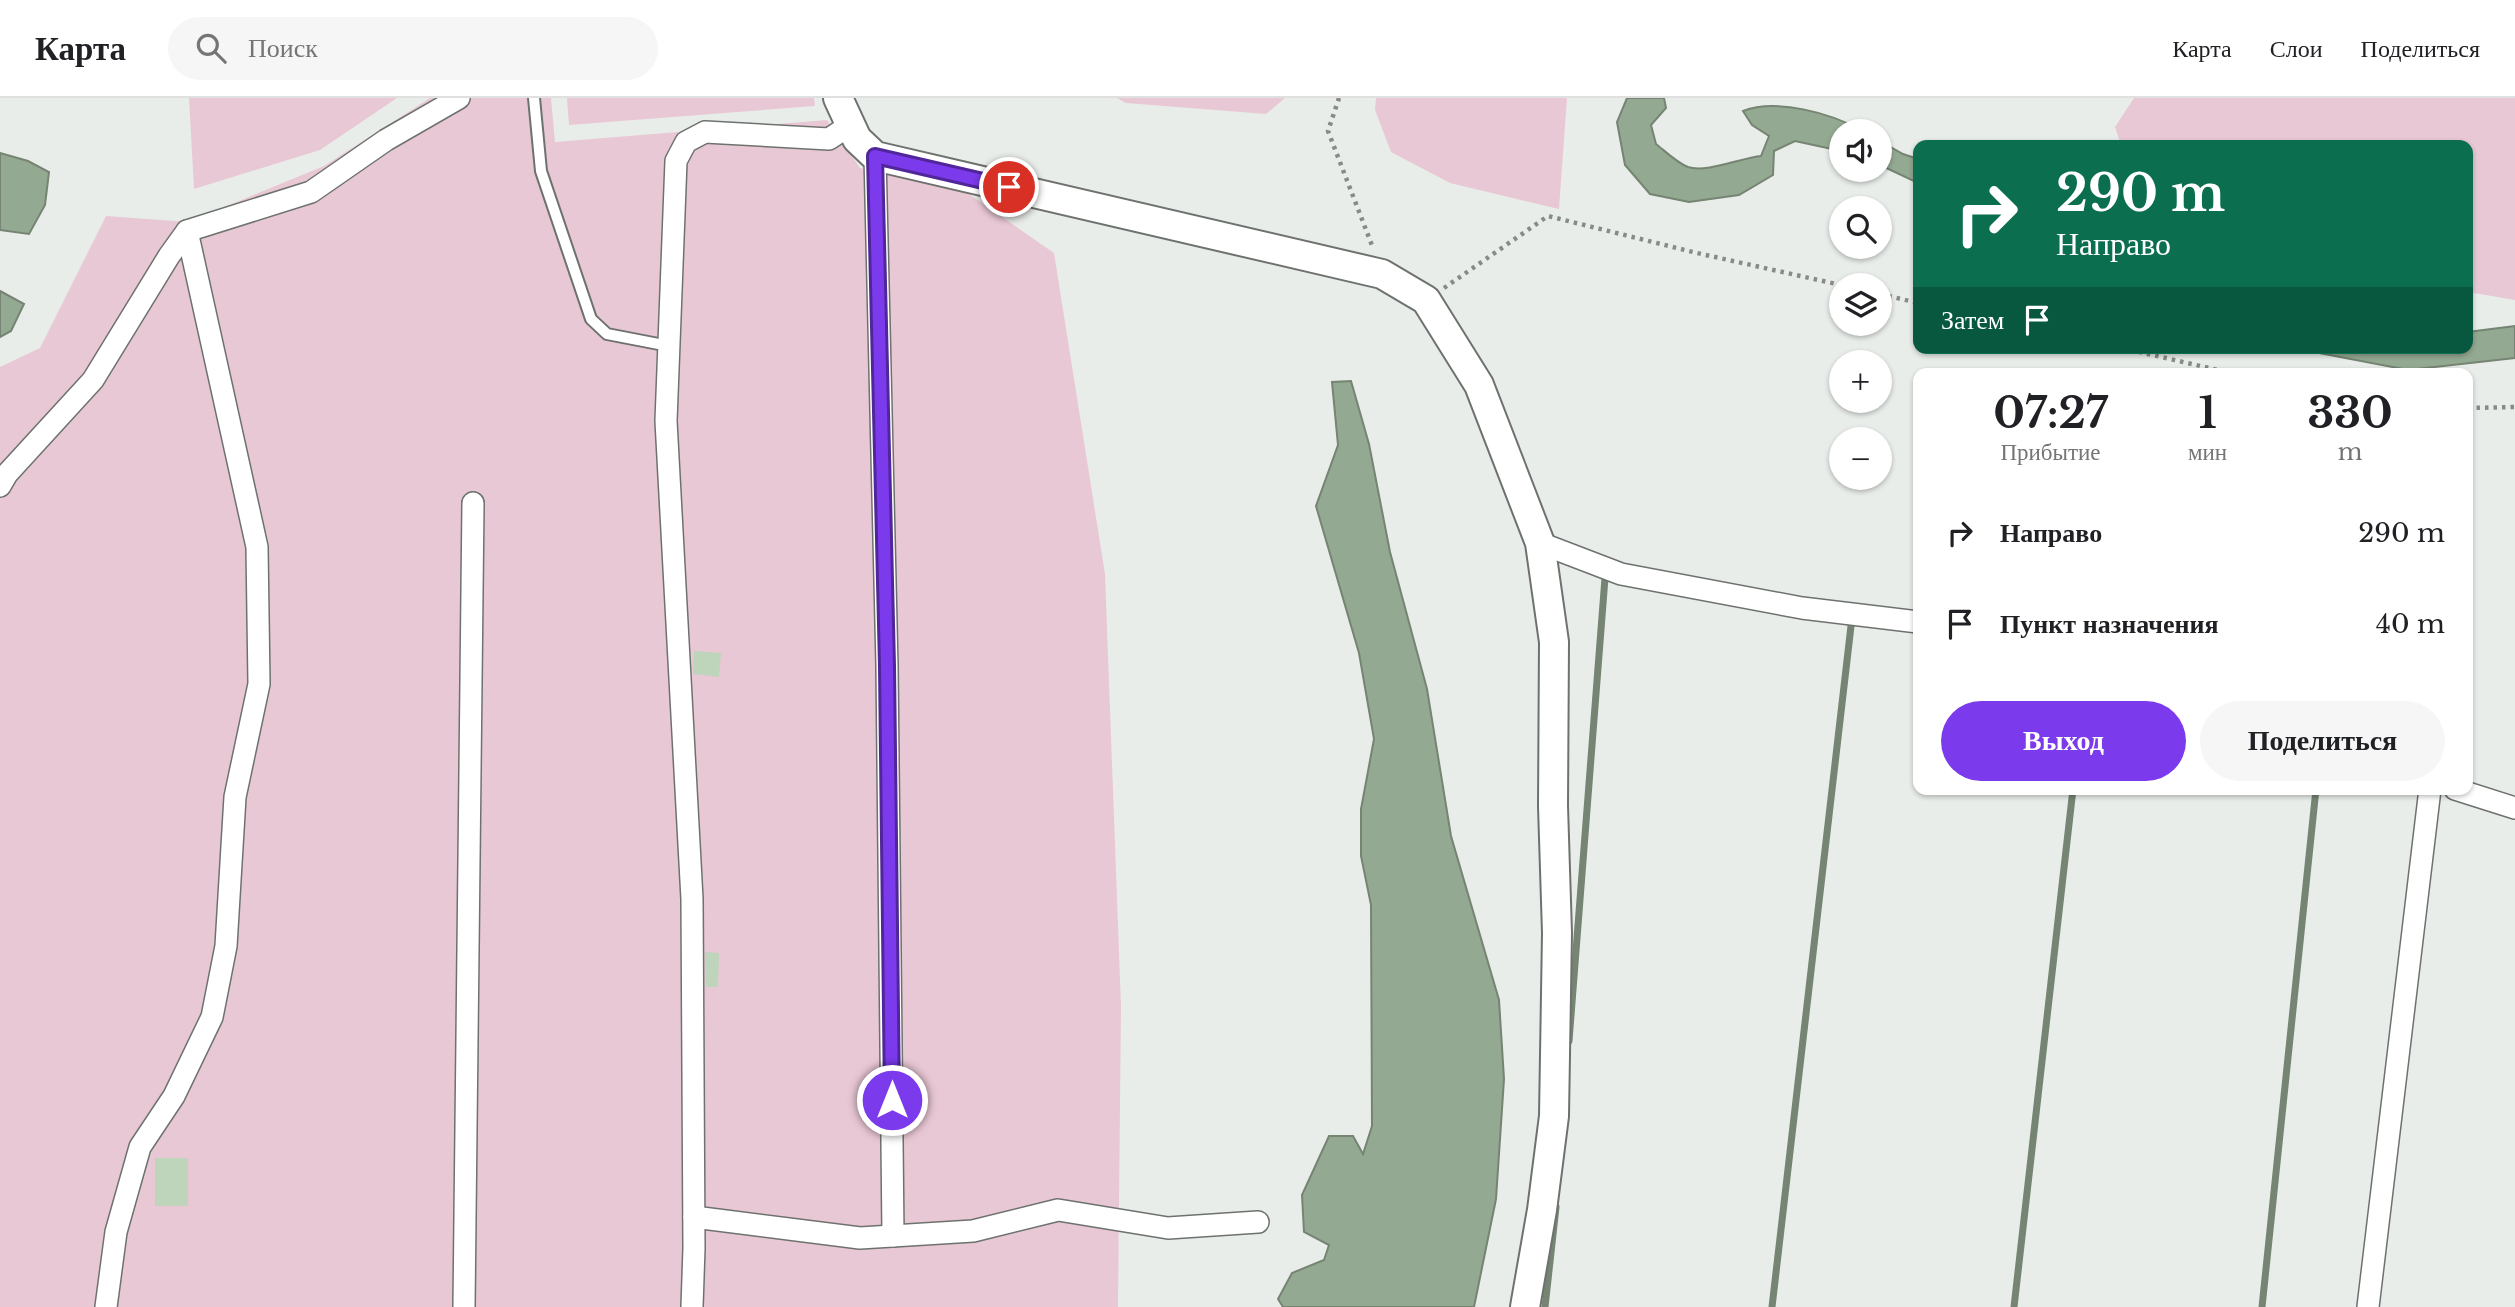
<!DOCTYPE html>
<html lang="ru">
<head>
<meta charset="utf-8">
<style>
  :root { --surface:#fff; --page:#f6f6f6; --text:#202124; --muted:#757577; --line:#e0e0e0; --accent:#7c3aed }
  body { margin:0; font-family:"Libre Baskerville",serif; background:var(--page); color:var(--text); height:100vh; display:flex; flex-direction:column; font-size:26px; white-space:nowrap }
  * { box-sizing:border-box; margin:0 }
  p { font-size:23px; color:var(--muted) }
  .icon { flex:none; width:38px; height:38px; fill:none; stroke:currentColor; stroke-width:2; stroke-linecap:round; stroke-linejoin:round }
  .map { position:relative; flex:1; overflow:hidden }
  .panel { position:absolute; left:1913px; top:270px; width:560px; height:427px; display:flex; flex-direction:column; background:var(--surface); border-radius:14px; box-shadow:0 2px 5px #0004 }
  .panel>* { flex:none }
  .banner { position:absolute; left:1913px; top:42px; width:560px; height:214px; border-radius:14px; box-shadow:0 2px 5px #0004; background:#0b6e4f; color:#fff; overflow:hidden }
  .controls { position:absolute; left:1829px; top:21px; display:grid; gap:14px }
  .controls a { display:grid; place-items:center; width:63px; height:63px; border-radius:50%; background:var(--surface); box-shadow:0 2px 5px #0004; font-size:35px }
  .pin { position:absolute; display:grid; place-items:center; width:60px; height:60px; color:#fff; margin:-30px; border:4px solid #fff; border-radius:50%; box-shadow:0 2px 7px #0007 }
  .me { position:absolute; width:77px; margin:-38px; rotate:0deg; stroke-linejoin:round; filter:drop-shadow(0 0 5px #0008) }
  .turn { display:flex; align-items:center; gap:24px; height:147px; padding:0 28px; font-size:32px }
  .turn .icon { width:91px; height:91px; stroke-width:2.5 }
  .turn b { display:block; font-size:49px; line-height:60px }
  .then { display:flex; align-items:center; height:66px; padding:0 28px; background:#0003; gap:14px; font-size:26px }
  .eta { display:flex; justify-content:space-evenly; align-items:center; height:119px; text-align:center }
  .eta b { font-size:42px; font-weight:700; line-height:49px }
  .cta { display:flex; gap:14px; margin-top:auto; padding:14px 28px }
  .cta a { flex:1; height:80px; border-radius:42px; background:var(--accent); color:#fff; font-size:28px; font-weight:700; line-height:80px; text-align:center }
  .cta a+a { background:var(--page); color:var(--text) }
  ul { padding:0; list-style:none }
  li { display:flex; align-items:center; gap:21px; height:91px; padding:0 28px }
  li div { flex:1 }
  li b { display:block; font-size:26px }
  li em { font-style:normal }
  header { display:flex; align-items:center; gap:42px; box-sizing:border-box; height:98px; padding:0 35px; background:var(--surface); border-bottom:2px solid var(--line) }
  header strong { font-size:33px }
  nav { display:flex; gap:38px; margin-inline-start:auto; font-size:24px }
  .search { width:490px; height:63px; background:var(--page); display:flex; align-items:center; gap:18px; box-sizing:border-box; padding:0 24px; border-radius:38px; color:var(--muted); font-size:26px }
  .map>svg:first-child { display:block }
</style>
</head>
<body>
<header>
<strong>Карта</strong>
<div class="search"><svg class="icon" aria-label="search" viewBox="0 0 24 24"><circle cx="10" cy="10" r="6"/><path d="M15 15l6 6"/></svg>Поиск</div>
<nav><a>Карта</a><a>Слои</a><a>Поделиться</a></nav>
</header>
<div class="map">
<svg width="2515" height="1209" viewBox="0 0 2515 1209">
  <rect width="100%" height="100%" fill="#e9ede9"/>
  <g fill="#e9c8d5">
    <path d="M189,0H397L320,52L194,91Z"/>
    <path d="M430,0H551L555,44L827,22L860,70L956,87L1054,155L1105,476L1121,908L1118,1209H0V269L40,250L106,118L188,124L324,68Z"/>
    <path d="M567,0H814L815,8L569,27Z"/>
    <path d="M1117,0H1285L1266,16L1126,5Z"/>
    <path d="M1376,0H1567L1559,111L1450,85L1391,54L1375,12Z"/>
    <path d="M2134,0H2515V202L2468,194V47H2121L2115,29Z"/>
  </g>
  <g fill="#94a991" stroke="#758473" stroke-width="2">
    <path d="M1627,0H1664L1666,10L1651,27L1656,46C1665,53 1677,65 1688,69C1706,75 1741,60 1761,58L1769,38L1752,27L1743,13C1776,0 1831,15 1863,33H1841V53L1795,43L1774,53L1773,77L1739,97L1689,104L1650,96L1625,67L1617,24Z"/>
    <path d="M1880,43L1903,56L1918,61V85L1880,67Z"/>
    <path d="M0,55L28,63L49,74L45,107L29,136L0,132Z"/>
    <path d="M0,193L24,206L11,233L0,239Z"/>
    <path d="M2515,228V260L2408,272L2293,250H2468V234Z"/>
    <path d="M1351,283L1369,346L1390,454L1427,591L1451,738L1499,902L1504,981L1496,1101L1474,1209H1283L1278,1201L1292,1175L1324,1162L1329,1147L1304,1134L1302,1097L1329,1038H1353L1363,1056L1372,1028L1371,807L1361,758V711L1374,641L1359,555L1316,408L1338,347L1332,284Z"/>
  </g>
  <g fill="none" stroke-linecap="round" stroke-linejoin="round">
    <g stroke="#758473" stroke-width="7">
      <path d="M1569,943L1605,480"/>
      <path d="M1545,1209L1556,1109"/>
      <path d="M1772,1209L1851,528"/>
      <path d="M2014,1209L2073,691"/>
      <path d="M2262,1209L2316,691"/>
    </g>
  </g>
  <g fill="#bed4bb">
    <path d="M694,553L721,555L719,579L693,576Z"/>
    <path d="M705,854L719,855L718,889H706Z"/>
    <rect x="155" y="1060" width="33" height="48"/>
  </g>
  <g fill="none" stroke-linecap="round" stroke-linejoin="round">
    <g stroke="#6e726e" stroke-width="14">
      <path id="service" d="M534,0L541,73L591,221L607,236L669,248"/>
    </g>
    <g stroke="#6e726e" stroke-width="24">
      <g id="minor">
        <path d="M875,58L887,568L893,1138"/>
        <path d="M0,388L7,376L93,282L169,158L187,133L311,94L386,42L459,0"/>
        <path d="M1540,445L1621,476L1802,510L1918,524"/>
        <path d="M2455,691L2515,710"/>
        <path d="M694,1119L860,1140L973,1133L1058,1112L1168,1130L1258,1124"/>
        <path d="M106,1209L116,1134L140,1049L174,998L212,919L226,848L235,699L259,586L257,449L187,133"/>
        <path d="M464,1209L473,405"/>
        <path d="M692,1209L694,1150L692,801L666,323L676,63L686,44L705,34L829,41L850,27"/>
        <path d="M2368,1209L2430,691"/>
      </g>
    </g>
    <g stroke="#6e726e" stroke-width="32">
      <path id="tertiary" d="M838,0L857,41L875,58L1382,176L1426,202L1479,287L1540,445L1554,544L1553,708L1557,835L1554,1018L1542,1112L1525,1209"/>
    </g>
    <g stroke="#888a87" stroke-width="4.5" stroke-dasharray="3.5 5" stroke-linecap="butt">
      <path d="M1339,0L1328,33L1373,150"/>
      <path d="M1444,190L1548,118L1697,155L1841,187"/>
      <path d="M1880,196L1918,205"/>
      <path d="M2122,250L2231,275"/>
      <path d="M2468,310L2515,309"/>
    </g>
    <use href="#service" stroke="#fff" stroke-width="10"/>
    <use href="#minor" stroke="#fff" stroke-width="21"/>
    <use href="#tertiary" stroke="#fff" stroke-width="28"/>
  </g>
  <g fill="none" stroke-linecap="round" stroke-linejoin="round">
    <g stroke="#51269a" stroke-width="18">
      <path id="route" d="M892,1002L887,568L875,58L1009,89"/>
    </g>
    <use href="#route" stroke="#7c3aed" stroke-width="12"/>
  </g>
</svg>
<div class="controls">
<a><svg class="icon" aria-label="sound" viewBox="0 0 24 24"><path d="M4 9h4l5-4v14l-5-4H4zM17 9q2 3 0 6"/></svg></a>
<a><svg class="icon" aria-label="search" viewBox="0 0 24 24"><circle cx="10" cy="10" r="6"/><path d="M15 15l6 6"/></svg></a>
<a><svg class="icon" aria-label="layers" viewBox="0 0 24 24"><path d="M12 4l9 5-9 5-9-5zM3 14l9 5 9-5"/></svg></a>
<a>+</a>
<a>−</a>
</div>
<div class="pin" style="left:1009px;top:89px;background:#d93025"><svg class="icon" aria-label="arrive" viewBox="0 0 24 24"><path d="M6 21V4h12l-3 4 3 4H6"/></svg></div>
<svg class="me" style="left:892px;top:1002px" viewBox="-20 -20 40 40"><circle r="17" fill="#7c3aed" stroke="#fff" stroke-width="3"/><path d="M0-11L8 9 0 5-8 9z" fill="#fff"/></svg>
<div class="banner">
<div class="turn"><svg class="icon" aria-label="right" viewBox="0 0 24 24"><path d="M7 20v-9h11M14 6l5 5-5 5"/></svg><div><b>290 m</b>Направо</div></div>
<div class="then">Затем<svg class="icon" aria-label="arrive" viewBox="0 0 24 24"><path d="M6 21V4h12l-3 4 3 4H6"/></svg></div>
</div>
<section class="panel">
<div class="eta">
<div><b>07:27</b><p>Прибытие</p></div>
<div><b>1</b><p>мин</p></div>
<div><b>330</b><p>m</p></div>
</div>
<ul>
<li><svg class="icon" aria-label="right" viewBox="0 0 24 24"><path d="M7 20v-9h11M14 6l5 5-5 5"/></svg><div><b>Направо</b></div><em>290 m</em></li>
<li><svg class="icon" aria-label="arrive" viewBox="0 0 24 24"><path d="M6 21V4h12l-3 4 3 4H6"/></svg><div><b>Пункт назначения</b></div><em>40 m</em></li>
</ul>
<div class="cta"><a>Выход</a><a>Поделиться</a></div>
</section>
</div>
</body>
</html>
